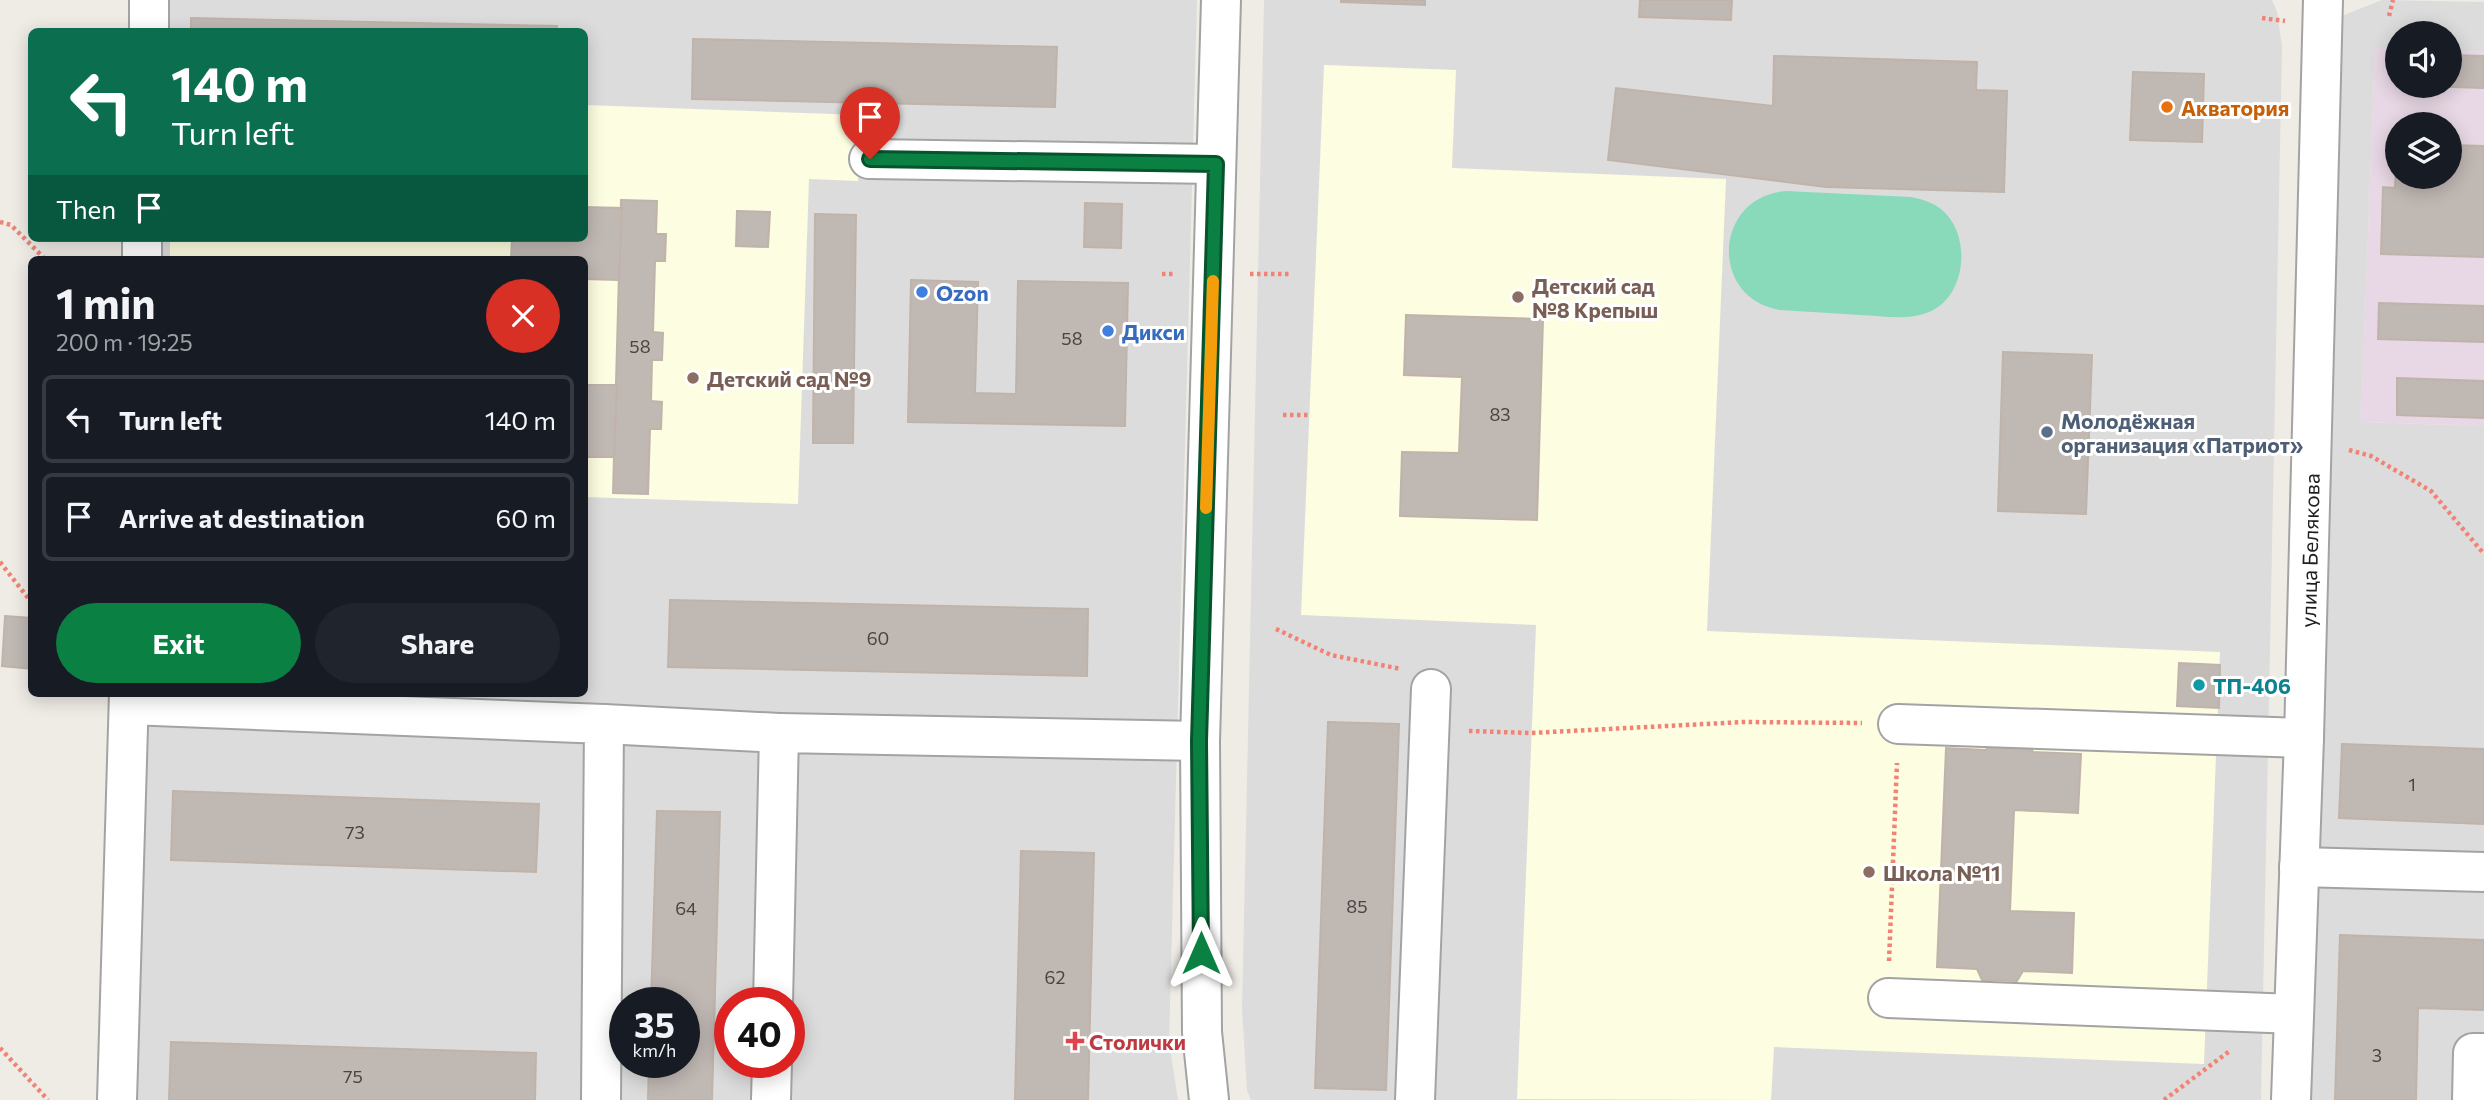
<!DOCTYPE html>
<html lang="en">
<head>
<meta charset="utf-8">
<style>
  :root { --surface:#171b24; --page:#20242c; --text:#f1f3f6; --muted:#9ea1a6; --line:#363941; --accent:#0b8043 }
  body { margin:0; font-family:Commissioner,sans-serif; background:var(--page); color:var(--text); height:100vh; display:flex; flex-direction:column; font-size:26px; white-space:nowrap }
  * { box-sizing:border-box; margin:0 }
  p { font-size:23px; color:var(--muted) }
  .icon { flex:none; width:38px; height:38px; fill:none; stroke:currentColor; stroke-width:2; stroke-linecap:round; stroke-linejoin:round }
  .map { position:relative; flex:1; overflow:hidden }
  .drawer { position:absolute; left:28px; top:256px; width:560px; height:441px; display:flex; flex-direction:column; background:var(--surface); border-radius:10px; box-shadow:0 4px 18px #0003 }
  .drawer>* { flex:none }
  .top-card { position:absolute; left:28px; top:28px; width:560px; height:214px; border-radius:10px; box-shadow:0 4px 18px #0003; background:#0b6e4f; color:#fff; overflow:hidden }
  .tools { position:absolute; left:2385px; top:21px; display:grid; gap:14px }
  .tools a { display:grid; place-items:center; width:77px; height:77px; border-radius:50%; background:var(--surface); box-shadow:0 4px 18px #0003; font-size:35px }
  .speed { position:absolute; left:609px; top:987px; display:flex; gap:14px; font-size:35px; font-weight:700; text-align:center }
  .speed>* { display:grid; place-content:center; width:91px; height:91px; border-radius:50%; background:var(--surface); box-shadow:0 4px 18px #0003; line-height:1 }
  .speed small { font-size:18px; font-weight:400 }
  .speed .limit { border:10px solid #d22; background:#fff; color:#111 }
  .pin { position:absolute; display:grid; place-items:center; width:60px; height:60px; color:#fff; margin:-72px -30px; border-radius:50% 50% 50% 0; rotate:-45deg; box-shadow:0 0 7px #0007 }
  .pin .icon { rotate:45deg }
  .me { position:absolute; width:77px; margin:-38px; rotate:0deg; stroke-linejoin:round; filter:drop-shadow(0 0 5px #0008) }
  .turn { display:flex; align-items:center; gap:24px; height:147px; padding:0 28px; font-size:32px }
  .turn .icon { width:91px; height:91px; stroke-width:2.5 }
  .turn b { display:block; font-size:49px; line-height:60px }
  .then { display:flex; align-items:center; height:66px; padding:0 28px; background:#0003; gap:14px; font-size:26px }
  .round { display:grid; place-items:center; flex:none; width:74px; height:74px; border-radius:37px; background:var(--page) }
  .summary { display:flex; align-items:center; justify-content:space-between; height:119px; padding:0 28px }
  h1 { font-size:42px; font-weight:700; line-height:52px }
  .primary-button { display:flex; gap:14px; margin-top:auto; padding:14px 28px }
  .primary-button a { flex:1; height:80px; border-radius:42px; background:var(--accent); color:#fff; font-size:28px; font-weight:700; line-height:80px; text-align:center }
  .primary-button a+a { background:var(--page); color:var(--text) }
  ul { padding:0; list-style:none }
  li { display:flex; align-items:center; gap:21px; height:88px; margin:0 14px 10px; padding:0 14px; border:4px solid var(--line); border-radius:10px }
  li div { flex:1 }
  li b { display:block; font-size:26px }
  li em { font-style:normal }
  .map>svg:first-child { display:block }
</style>
</head>
<body>
<div class="map">
<svg width="2484" height="1100" viewBox="0 0 2484 1100">
  <rect width="100%" height="100%" fill="#efece6"/>
  <g fill="#dddcdc" fill-rule="evenodd">
    <path d="M160,0H1197L1169,1042L1178,1100H129L141,693H584V259H153L154,238H584V32L160,31ZM625,1003H684V1062H625ZM730,1003H789V1062H730Z"/>
    <path d="M1264,0H2272L2277,12L2282,46L2261,1100H1251L1247,1090L1242,1009Z"/>
    <path d="M2382,0L2484,2V52L2450,51V33H2398L2397,49H2375L2361,422L2484,426V1100H2310L2332,49L2344,15Z"/>
  </g>
  <path fill="#e8d8e5" fill-rule="evenodd" d="M2375,48L2397,49L2398,86H2450V51L2484,52V426L2361,422ZM2398,124H2450V177H2398Z"/>
  <g fill="#fdfde1">
    <path d="M1324,65L1456,70L1452,168L1726,179L1707,631L2220,652L2204,1064L1774,1047L1771,1100L1517,1099L1536,625L1301,615Z"/>
    <path d="M585,105L860,115L858,181L809,179L798,504L585,497L584,259H170V238H584Z"/>
  </g>
  <path fill="#89dabb" d="M1786,191L1911,197C1926,200 1938,204 1948,216C1971,244 1964,298 1929,312C1907,321 1882,316 1860,315C1833,313 1807,312 1780,310C1708,298 1714,196 1786,191Z"/>
  <g fill="#c0b8b3" stroke="#c0b3a9" stroke-width="2">
    <path d="M1341,0H1425V5L1341,2Z"/>
    <path d="M1640,0H1732L1731,20L1639,17Z"/>
    <path d="M191,18L557,26L556,32H191Z"/>
    <path d="M693,39L1057,47L1055,107L692,99Z"/>
    <path d="M2450,55L2484,56V88L2420,86H2450Z"/>
    <path d="M1774,56L1977,62L1976,90L2007,91L2004,192L1826,187L1608,160L1616,88L1773,106Z"/>
    <path d="M2133,72L2204,74L2202,142L2130,140Z"/>
    <path d="M2397,143L2398,177H2450V145L2484,146V257L2381,254L2383,187L2395,188Z"/>
    <path d="M621,200L657,201L656,234H666L665,261H655L653,332L663,333L662,360H652L651,401L662,402L661,429H650L648,494L613,493Z"/>
    <path d="M1085,203L1122,204L1121,248L1084,247Z"/>
    <path d="M584,207L622,208L619,280L584,279V259H511L512,238H584Z"/>
    <path d="M737,211L770,212L768,247L736,246Z"/>
    <path d="M815,214L856,215L853,443H813Z"/>
    <path d="M911,280L978,282L975,393L1016,394L1018,281L1128,283L1125,426L908,422Z"/>
    <path d="M2379,303L2484,306V342L2378,339Z"/>
    <path d="M1406,315L1543,319L1537,520L1400,516L1402,452L1459,453L1462,377L1404,375Z"/>
    <path d="M2003,352L2092,355L2086,514L1998,511Z"/>
    <path d="M2397,378L2484,381V418L2397,415Z"/>
    <path d="M584,385H617L614,457H584Z"/>
    <path d="M670,600L1088,609L1087,676L668,667Z"/>
    <path d="M5,616L32,618V669L2,666Z"/>
    <path d="M2179,663L2220,665L2219,708L2177,706Z"/>
    <path d="M1328,722L1399,724L1386,1090L1315,1088Z"/>
    <path d="M1992,740L2027,741L2033,752L2081,754L2078,813L2014,810L2010,911L2074,913L2072,973L2023,971L2017,981L1982,980L1977,969L1937,967L1946,748L1986,750Z"/>
    <path d="M2342,744L2484,749V824L2339,818Z"/>
    <path d="M173,791L539,804L536,872L171,860Z"/>
    <path d="M657,811L720,812L712,1100H648L649,1062H684V1003H651Z"/>
    <path d="M1021,851L1094,853L1088,1100H1015Z"/>
    <path d="M2340,935L2484,940V1010L2418,1008L2416,1100H2335Z"/>
    <path d="M171,1042L536,1053L535,1100H169Z"/>
  </g>
  <g fill="none" stroke-linecap="round" stroke-linejoin="round">
    <g stroke="#a3a3a3" stroke-width="42">
      <g id="minor">
        <path d="M149,32V0"/>
        <path d="M869,159L1216,164"/>
        <path d="M142,259V238"/>
        <path d="M129,705L604,724L601,1100"/>
        <path d="M604,724L779,733"/>
        <path d="M1898,724L2304,738"/>
        <path d="M2299,867L2484,872"/>
        <path d="M1888,998L2294,1014"/>
        <path d="M773,1003L779,733L1200,741"/>
        <path d="M117,1100L129,693"/>
        <path d="M771,1100L772,1062"/>
        <path d="M1209,1100L1202,1032L1200,741L1221,0"/>
        <path d="M1415,1100L1431,689"/>
        <path id="s1" d="M2291,1100L2304,738L2323,0"/>
        <path d="M2472,1100L2473,1053H2484"/>
      </g>
    </g>
    <g stroke="#f28274" stroke-width="4.5" stroke-dasharray="3.5 3.5" stroke-linecap="butt">
      <path d="M2389,16L2393,0"/>
      <path d="M2262,18L2285,21"/>
      <path d="M0,222L11,225L45,259"/>
      <path d="M1162,274H1175"/>
      <path d="M1250,274H1289"/>
      <path d="M1283,415H1309"/>
      <path d="M2349,450L2371,456L2431,491L2484,554"/>
      <path d="M0,562L32,603"/>
      <path d="M1276,629L1331,655L1401,669"/>
      <path d="M1469,731L1531,733L1744,722L1862,723"/>
      <path d="M1889,961L1897,763"/>
      <path d="M0,1048L48,1100"/>
      <path d="M2164,1100L2231,1050"/>
    </g>
    <use href="#minor" stroke="#fff" stroke-width="38"/>
  </g>
  <g fill="none" stroke-linecap="round" stroke-linejoin="round">
    <g stroke="#07532c" stroke-width="18">
      <path id="route" d="M870,159L1216,164L1199,741L1201,953"/>
    </g>
    <use href="#route" stroke="#0b8043" stroke-width="12"/>
    <path stroke="#f59e0b" stroke-width="12" d="M1206,508L1213,281"/>
  </g>
  <circle fill="#e8710a" stroke="#fff" stroke-width="2.5" cx="2167" cy="107" r="7"/>
  <g fill="#3f7fe0" stroke="#fff" stroke-width="2.5">
    <circle cx="922" cy="292" r="7"/>
    <circle cx="1108" cy="331" r="7"/>
  </g>
  <g fill="#8d6e63" stroke="#fff" stroke-width="2.5">
    <circle cx="1518" cy="297" r="7"/>
    <circle cx="693" cy="378" r="7"/>
    <circle cx="1869" cy="872" r="7"/>
  </g>
  <circle fill="#5c6f8a" stroke="#fff" stroke-width="2.5" cx="2047" cy="432" r="7"/>
  <circle fill="#0f9aa8" stroke="#fff" stroke-width="2.5" cx="2199" cy="685" r="7"/>
  <path fill="#e0444e" stroke="#fff" stroke-width="2.5" d="M1071.5 1030.5h7v7h7v7h-7v7h-7v-7h-7v-7h7z"/>
  <g text-anchor="middle" dominant-baseline="central" stroke-width="6" stroke-linejoin="round" paint-order="stroke">
    <g font-size="18" fill="#474544">
      <text x="1072" y="338">58</text>
      <text x="640" y="346">58</text>
      <text x="1500" y="414">83</text>
      <text x="878" y="638">60</text>
      <text x="2412" y="784">1</text>
      <text x="355" y="832">73</text>
      <text x="1357" y="906">85</text>
      <text x="686" y="908">64</text>
      <text x="1055" y="977">62</text>
      <text x="2377" y="1055">3</text>
      <text x="353" y="1076">75</text>
    </g>
    <g font-size="21" font-weight="bold" fill="#c56008" stroke="#fff" text-anchor="start">
      <text x="2181" y="107">Акватория</text>
    </g>
    <g font-size="21" font-weight="bold" fill="#785e54" stroke="#fff" text-anchor="start">
      <text x="1532" y="285">Детский сад<tspan x="1532" dy="24">№8 Крепыш</tspan></text>
      <text x="707" y="378">Детский сад №9</text>
      <text x="1883" y="872">Школа №11</text>
    </g>
    <g font-size="21" font-weight="bold" fill="#366cbe" stroke="#fff" text-anchor="start">
      <text x="936" y="292">Ozon</text>
      <text x="1122" y="331">Дикси</text>
    </g>
    <g font-size="21" font-weight="bold" fill="#4e5e75" stroke="#fff" text-anchor="start">
      <text x="2061" y="420">Молодёжная<tspan x="2061" dy="24">организация «Патриот»</tspan></text>
    </g>
    <g font-size="21" fill="#1f1f1f" stroke="#fff">
      <text stroke="none"><textPath href="#s1" startOffset="550">улица Белякова</textPath></text>
    </g>
    <g font-size="21" font-weight="bold" fill="#0d838f" stroke="#fff" text-anchor="start">
      <text x="2213" y="685">ТП-406</text>
    </g>
    <g font-size="21" font-weight="bold" fill="#be3a42" stroke="#fff" text-anchor="start">
      <text x="1089" y="1041">Столички</text>
    </g>
  </g>
</svg>
<div class="tools">
<a><svg class="icon" aria-label="sound" viewBox="0 0 24 24"><path d="M4 9h4l5-4v14l-5-4H4zM17 9q2 3 0 6"/></svg></a>
<a><svg class="icon" aria-label="layers" viewBox="0 0 24 24"><path d="M12 4l9 5-9 5-9-5zM3 14l9 5 9-5"/></svg></a>
</div>
<div class="speed"><div>35<small>km/h</small></div><div class="limit">40</div></div>
<div class="pin" style="left:870px;top:159px;background:#d93025"><svg class="icon" aria-label="arrive" viewBox="0 0 24 24"><path d="M6 21V4h12l-3 4 3 4H6"/></svg></div>
<svg class="me" style="left:1201px;top:953px" viewBox="-20 -20 40 40"><path d="M0-17L14 15 0 8-14 15z" fill="#0b8043" stroke="#fff" stroke-width="4"/></svg>
<div class="top-card">
<div class="turn"><svg class="icon" aria-label="left" viewBox="0 0 24 24"><path d="M17 20v-9H6M10 6l-5 5 5 5"/></svg><div><b>140 m</b>Turn left</div></div>
<div class="then">Then<svg class="icon" aria-label="arrive" viewBox="0 0 24 24"><path d="M6 21V4h12l-3 4 3 4H6"/></svg></div>
</div>
<section class="drawer">
<div class="summary"><div><h1>1 min</h1><p>200 m · 19:25</p></div><a class="round" style="background:#d93025;color:#fff"><svg class="icon" aria-label="close" viewBox="0 0 24 24"><path d="M6 6l12 12M18 6L6 18"/></svg></a></div>
<ul>
<li><svg class="icon" aria-label="left" viewBox="0 0 24 24"><path d="M17 20v-9H6M10 6l-5 5 5 5"/></svg><div><b>Turn left</b></div><em>140 m</em></li>
<li><svg class="icon" aria-label="arrive" viewBox="0 0 24 24"><path d="M6 21V4h12l-3 4 3 4H6"/></svg><div><b>Arrive at destination</b></div><em>60 m</em></li>
</ul>
<div class="primary-button"><a>Exit</a><a>Share</a></div>
</section>
</div>
</body>
</html>
